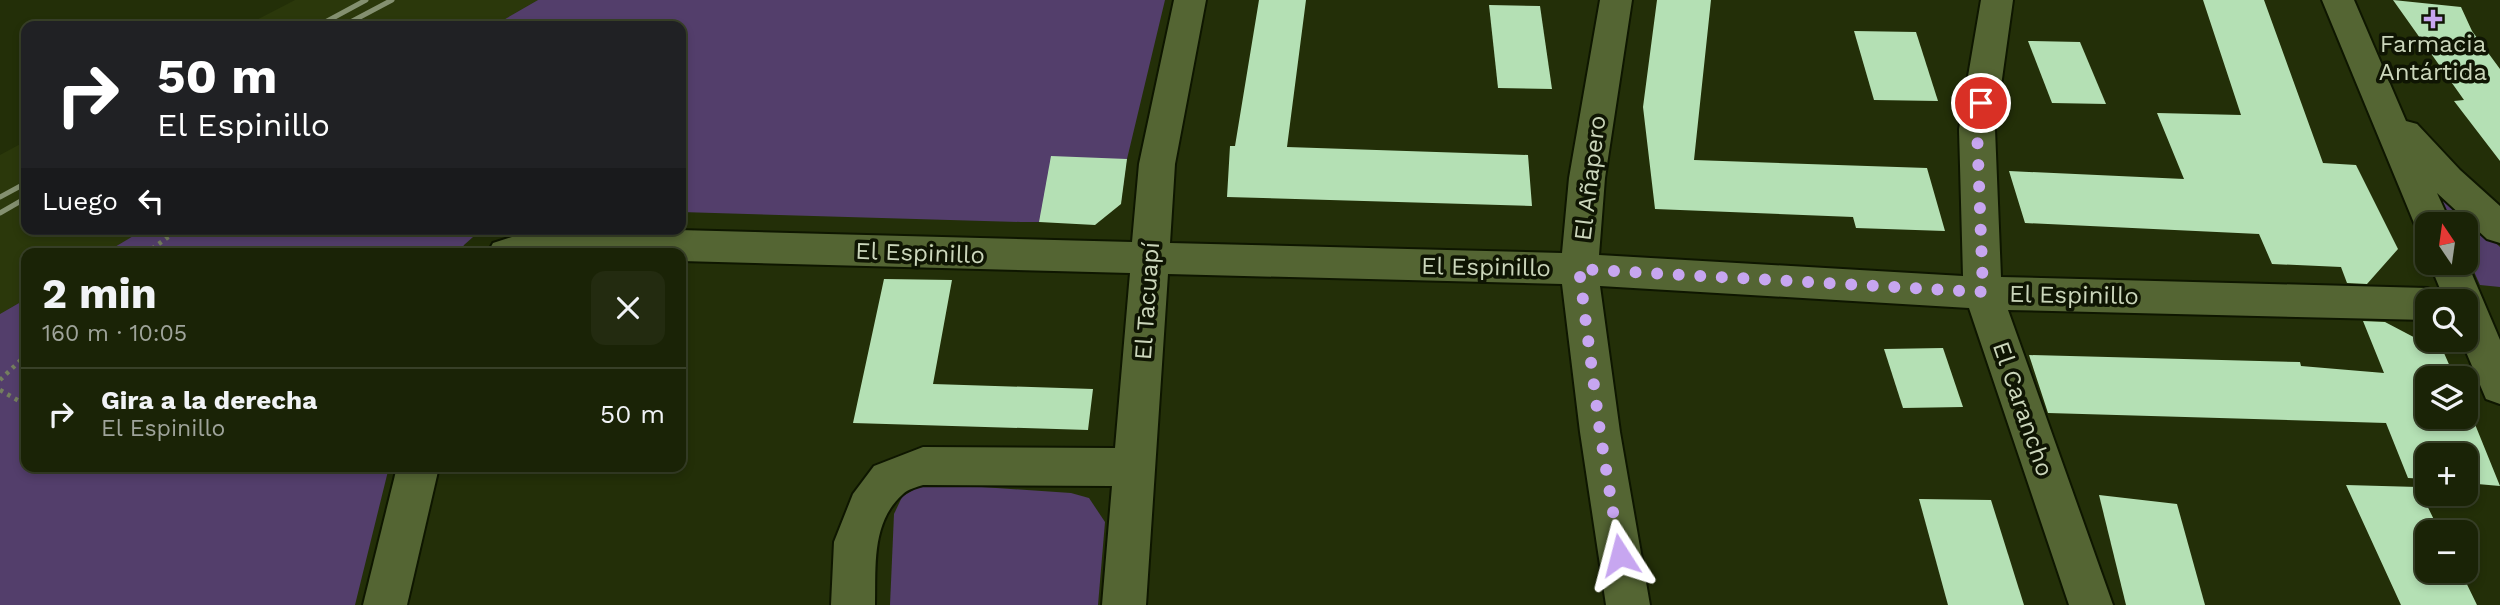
<!DOCTYPE html>
<html lang="es">
<head>
<meta charset="utf-8">
<style>
  :root { --surface:#1a2306; --page:#232b10; --text:#f1f3f6; --muted:#9fa49b; --line:#384028 }
  body { margin:0; font-family:"Work Sans",sans-serif; background:var(--page); color:var(--text); height:100vh; display:flex; flex-direction:column; font-size:26px; white-space:nowrap }
  * { box-sizing:border-box; margin:0 }
  p { font-size:23px; color:var(--muted) }
  .icon { flex:none; width:38px; height:38px; fill:none; stroke:currentColor; stroke-width:2; stroke-linecap:round; stroke-linejoin:round }
  .map { position:relative; flex:1; overflow:hidden }
  .panel { position:absolute; left:21px; top:248px; width:665px; height:224px; display:flex; flex-direction:column; background:var(--surface); border-radius:14px; box-shadow:0 4px 10px #0003,0 0 0 2px var(--line) }
  .panel>* { flex:none }
  .banner { position:absolute; left:21px; top:21px; width:665px; height:214px; border-radius:14px; box-shadow:0 4px 10px #0003,0 0 0 2px var(--line); background:#202124; color:#fff; overflow:hidden }
  .needle { width:46px; rotate:347deg }
  .tools { position:absolute; left:2415px; top:212px; display:grid; gap:14px }
  .tools a { display:grid; place-items:center; width:63px; height:63px; border-radius:14px; background:var(--surface); box-shadow:0 4px 10px #0003,0 0 0 2px var(--line); font-size:35px }
  .pin { position:absolute; display:grid; place-items:center; width:60px; height:60px; color:#fff; margin:-30px; border:4px solid #fff; border-radius:50%; box-shadow:0 2px 7px #0007 }
  .me { position:absolute; width:77px; margin:-38px; rotate:351deg; stroke-linejoin:round; filter:drop-shadow(0 0 5px #0008) }
  .turn { display:flex; align-items:center; gap:24px; height:147px; padding:0 21px; font-size:32px }
  .turn .icon { width:91px; height:91px; stroke-width:2.5 }
  .turn b { display:block; font-size:49px; line-height:60px }
  .then { display:flex; align-items:center; height:66px; padding:0 21px; background:#0003; gap:14px; font-size:26px }
  .round { display:grid; place-items:center; flex:none; width:74px; height:74px; border-radius:14px; background:var(--page) }
  .summary { display:flex; align-items:center; justify-content:space-between; height:119px; padding:0 21px }
  h1 { font-size:42px; font-weight:700; line-height:52px }
  ul { padding:0; list-style:none }
  li { display:flex; align-items:center; gap:21px; height:91px; padding:0 21px; border-top:2px solid var(--line) }
  li div { flex:1 }
  li b { display:block; font-size:26px }
  li em { font-style:normal }
  .map>svg:first-child { display:block }
</style>
</head>
<body>
<div class="map">
<svg width="2500" height="605" viewBox="0 0 2500 605">
  <rect width="100%" height="100%" fill="#232f08"/>
  <g fill="#2b380b">
    <path d="M295,0H538L493,26H245Z"/>
    <path d="M26,141V229H145L103,254H26V299L0,314V155Z"/>
  </g>
  <g fill="#533e6b">
    <path d="M538,0H1165L1127,159L1039,222H1021L681,212V26H493Z"/>
    <path d="M2436,187L2500,247V287L2480,285L2466,254V224H2452Z"/>
    <path d="M145,229H482L464,245L459,254H103Z"/>
    <path d="M26,299V467H389L355,605H0V314Z"/>
    <path d="M924,483L1071,493L1089,498L1105,522L1098,605H890L894,514L902,497Z"/>
  </g>
  <g fill="#b4e0b4">
    <path d="M1259,0H1306L1287,147L1528,155L1532,206L1227,197L1230,146H1235Z"/>
    <path d="M1657,0H1711L1694,160L1927,168L1945,231L1856,228L1853,217L1655,209L1643,107Z"/>
    <path d="M2203,0H2264L2323,163L2356,165L2398,249L2367,284L2347,283L2341,267L2272,264L2259,234L2025,223L2009,171L2184,179L2157,113L2241,115Z"/>
    <path d="M2393,0L2461,7L2472,31L2500,69V161L2454,101L2464,100Z"/>
    <path d="M1489,5L1540,6L1552,89L1498,88Z"/>
    <path d="M1854,31L1916,32L1938,101L1874,100Z"/>
    <path d="M2028,41L2080,42L2106,104L2052,103Z"/>
    <path d="M1051,156L1127,159L1121,204L1095,225L1039,222Z"/>
    <path d="M884,279L952,280L933,384L1093,389L1088,430L853,423Z"/>
    <path d="M2363,321L2385,322L2444,353L2455,378H2427V416H2466V402L2500,486L2466,483V455H2427V479L2408,478L2386,423L2048,413L2029,355L2300,362L2301,366L2384,373Z"/>
    <path d="M1943,348L1963,407L1903,408L1884,349Z"/>
    <path d="M2346,485L2418,487L2440,532H2427V570H2460L2477,605H2401Z"/>
    <path d="M2099,495L2177,504L2205,605H2126Z"/>
    <path d="M1919,499L1991,500L2024,605H1948Z"/>
  </g>
  <g fill="none" stroke-linecap="round" stroke-linejoin="round">
    <g stroke="#0e1600" stroke-width="4">
      <g id="minor">
        <path d="M1174,0H1206L1175,164L1170,243L1562,253L1569,178L1600,0H1632L1605,178L1599,255L1963,276L1959,129L1981,0H2013L1995,129L2001,277L2427,288L2441,293L2445,301L2429,262H2466V260L2500,340V404L2486,399L2461,340H2466V301H2427V320L2008,310L2113,605H2069L1969,308L1600,286L1620,432L1650,605H1606L1580,432L1562,284L1168,274L1146,605H1102L1112,486L923,485C917,487 908,489 903,494C871,522 876,567 875,605H831L834,542L853,494L874,466L923,447L1115,448L1130,273L681,261V254H487L493,243L537,229H641L1132,242L1139,164Z"/>
        <path d="M2322,0H2354L2406,121L2417,124L2460,170L2500,206V243L2487,239L2437,193L2451,224H2427V237L2419,235Z"/>
        <path d="M397,467H439L407,605H363Z"/>
      </g>
    </g>
    <g stroke="#747f5e" stroke-width="4.5" stroke-dasharray="3.5 5" stroke-linecap="butt">
      <path d="M145,254L179,229"/>
      <path d="M0,380L26,355"/>
      <path d="M0,390L26,405"/>
    </g>
    <use href="#minor" fill="#546533" fill-rule="evenodd"/>
    <g stroke="#849070" stroke-width="5">
      <path d="M318,26L366,0"/>
      <path d="M343,26L392,0"/>
      <path d="M0,197L26,183"/>
      <path d="M0,213L26,198"/>
    </g>
  </g>
  <g fill="none" stroke-linecap="round" stroke-linejoin="round">
    <path stroke="#c7a6f0" stroke-width="12" stroke-dasharray="0 21.6" d="M1620,555L1600,432L1579,269L1983,292L1977,129L1981,103"/>
  </g>
  <path fill="#c7a6f0" stroke="#0f1503" stroke-width="2.5" d="M2429.5 8.5h7v7h7v7h-7v7h-7v-7h-7v-7h7z"/>
  <g text-anchor="middle" dominant-baseline="central" stroke-width="7" stroke-linejoin="round" paint-order="stroke">
    <g font-size="24" fill="#cbd6bb" stroke="#0f1503">
      <text x="2433" y="44">Farmacia<tspan x="2433" dy="28">Antártida</tspan></text>
    </g>
    <g font-size="24" fill="#cbd6bb" stroke="#0f1503">
      <text transform="translate(1590 178) rotate(-83)">El Añapero</text>
      <text transform="translate(920 253) rotate(2)">El Espinillo</text>
      <text transform="translate(1486 267) rotate(1)">El Espinillo</text>
      <text transform="translate(2074 295) rotate(1)">El Espinillo</text>
      <text transform="translate(1147 301) rotate(-86)">El Tacuapí</text>
      <text transform="translate(2023 409) rotate(71)">El Carancho</text>
    </g>
  </g>
</svg>
<div class="tools">
<a><svg class="needle" viewBox="-14 -14 28 28"><path d="M0-13l5 13h-10z" fill="#e53935"/><path d="M0 13l5-13h-10z" fill="#9fa49b"/></svg></a>
<a><svg class="icon" aria-label="search" viewBox="0 0 24 24"><circle cx="10" cy="10" r="6"/><path d="M15 15l6 6"/></svg></a>
<a><svg class="icon" aria-label="layers" viewBox="0 0 24 24"><path d="M12 4l9 5-9 5-9-5zM3 14l9 5 9-5"/></svg></a>
<a>+</a>
<a>−</a>
</div>
<div class="pin" style="left:1981px;top:103px;background:#d93025"><svg class="icon" aria-label="arrive" viewBox="0 0 24 24"><path d="M6 21V4h12l-3 4 3 4H6"/></svg></div>
<svg class="me" style="left:1620px;top:555px" viewBox="-20 -20 40 40"><path d="M0-17L14 15 0 8-14 15z" fill="#c7a6f0" stroke="#fff" stroke-width="4"/></svg>
<div class="banner">
<div class="turn"><svg class="icon" aria-label="right" viewBox="0 0 24 24"><path d="M7 20v-9h11M14 6l5 5-5 5"/></svg><div><b>50 m</b>El Espinillo</div></div>
<div class="then">Luego<svg class="icon" aria-label="left" viewBox="0 0 24 24"><path d="M17 20v-9H6M10 6l-5 5 5 5"/></svg></div>
</div>
<section class="panel">
<div class="summary"><div><h1>2 min</h1><p>160 m · 10:05</p></div><a class="round"><svg class="icon" aria-label="close" viewBox="0 0 24 24"><path d="M6 6l12 12M18 6L6 18"/></svg></a></div>
<ul>
<li><svg class="icon" aria-label="right" viewBox="0 0 24 24"><path d="M7 20v-9h11M14 6l5 5-5 5"/></svg><div><b>Gira a la derecha</b><p>El Espinillo</p></div><em>50 m</em></li>
</ul>
</section>
</div>
</body>
</html>
